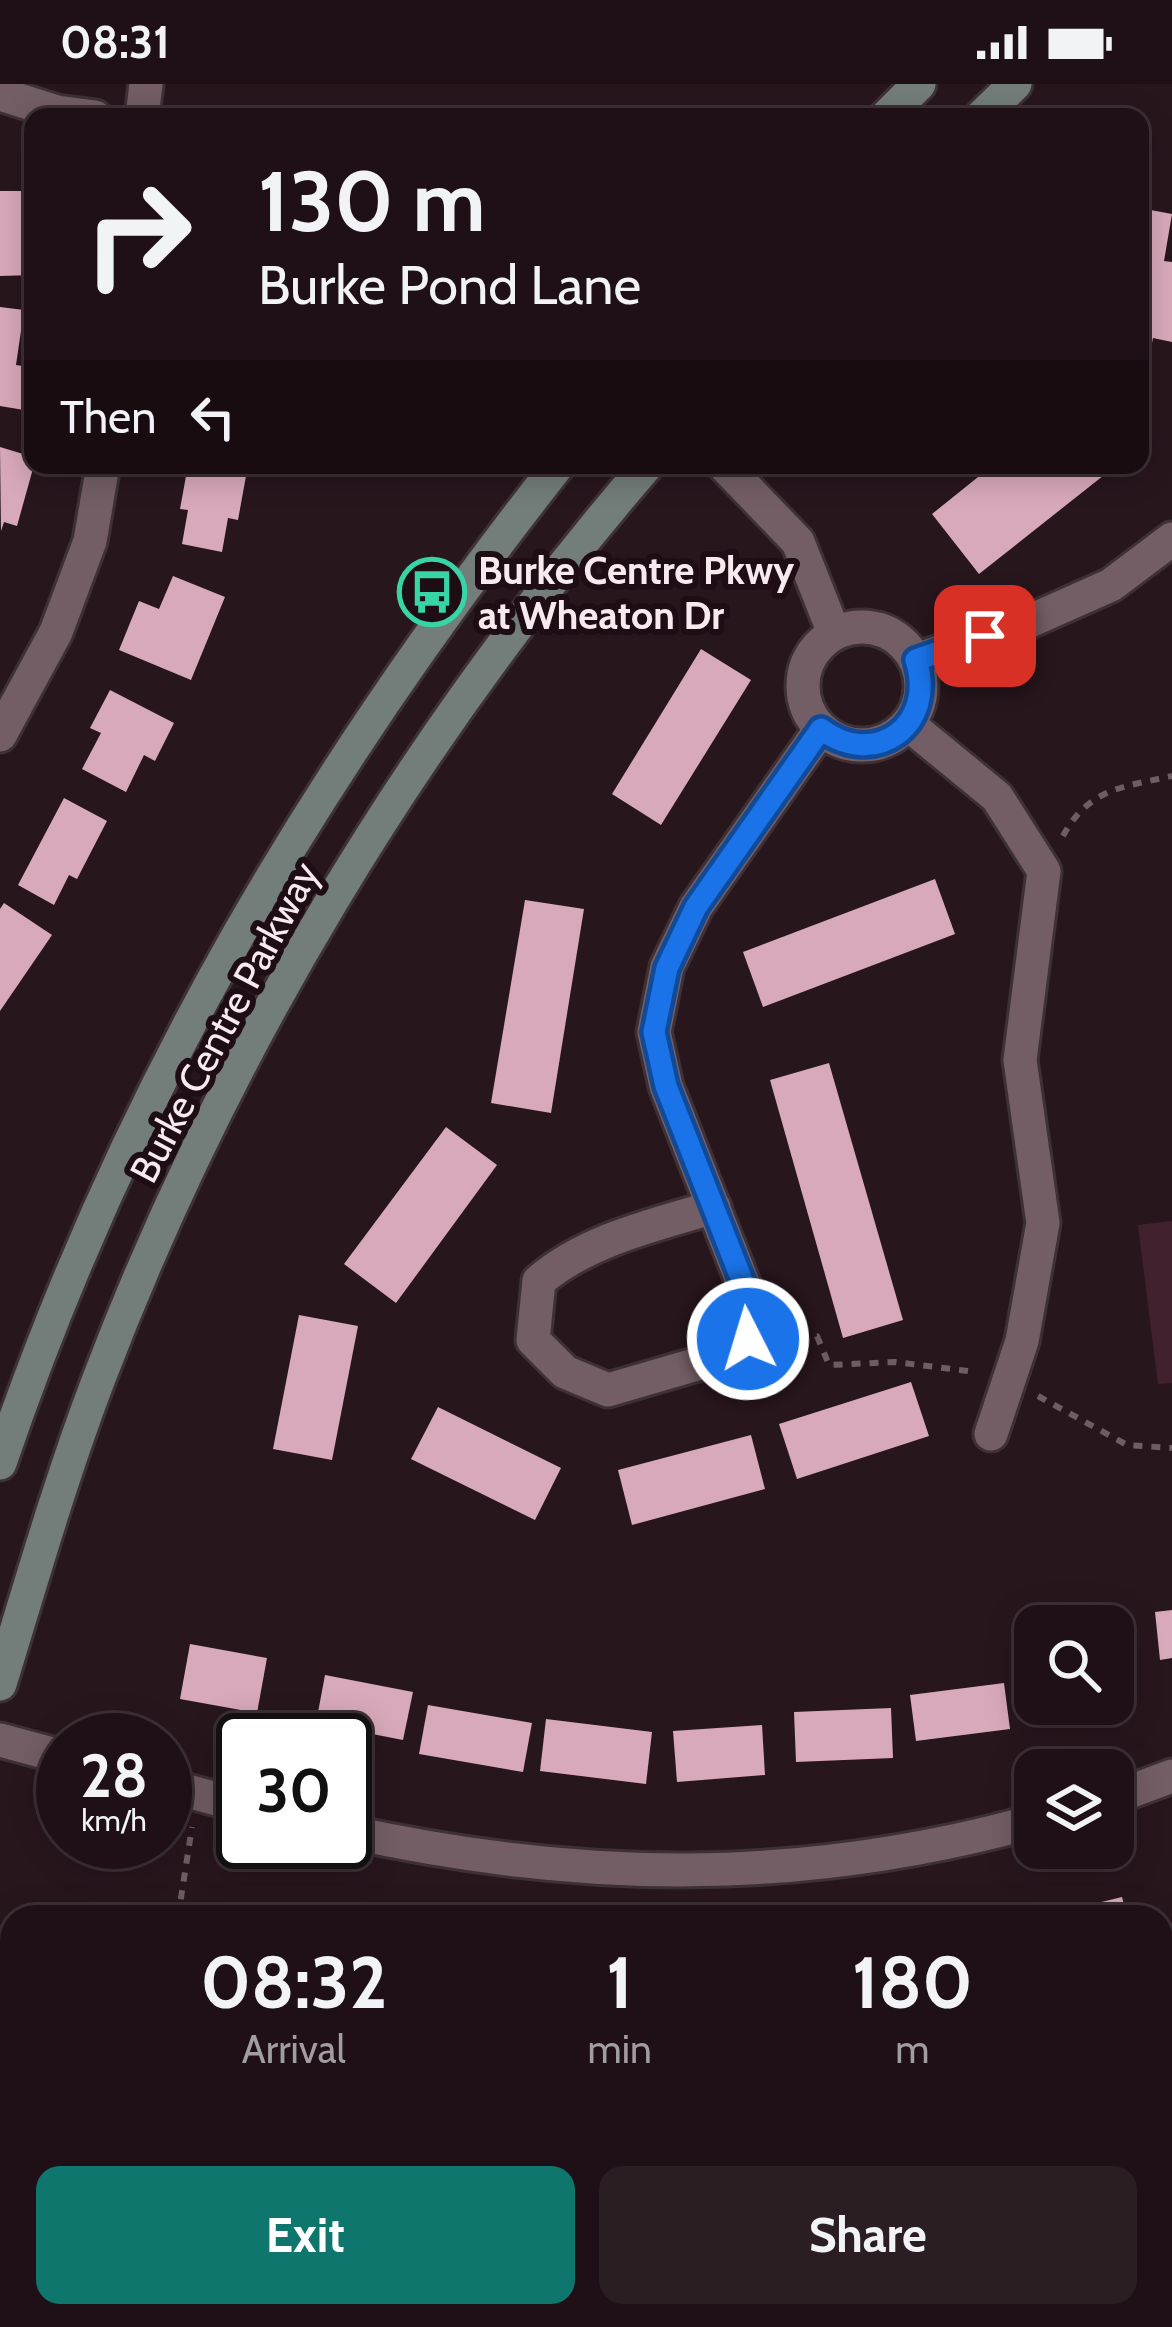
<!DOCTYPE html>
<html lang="en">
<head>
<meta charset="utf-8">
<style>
  :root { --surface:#1e1016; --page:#2b1e23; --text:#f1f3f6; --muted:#a19da1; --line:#3c3035; --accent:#0f766e }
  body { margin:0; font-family:Cabin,sans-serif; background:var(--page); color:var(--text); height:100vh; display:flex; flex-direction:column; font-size:45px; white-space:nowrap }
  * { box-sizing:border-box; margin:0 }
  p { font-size:39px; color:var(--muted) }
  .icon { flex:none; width:66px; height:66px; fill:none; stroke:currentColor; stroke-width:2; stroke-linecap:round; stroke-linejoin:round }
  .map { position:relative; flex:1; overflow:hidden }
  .drawer { position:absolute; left:0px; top:1821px; width:1173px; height:423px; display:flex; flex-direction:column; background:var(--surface); border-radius:36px 36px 0 0; box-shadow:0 6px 30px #0003,0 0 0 3px var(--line) }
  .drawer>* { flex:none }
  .guide { position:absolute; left:24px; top:24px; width:1125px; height:366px; border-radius:24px; box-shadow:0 6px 30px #0003,0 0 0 3px var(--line); background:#1e1016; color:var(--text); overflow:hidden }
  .controls { position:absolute; left:1014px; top:1521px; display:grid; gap:24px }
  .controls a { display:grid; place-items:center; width:120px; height:120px; border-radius:24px; background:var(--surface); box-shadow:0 6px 30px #0003,0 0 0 3px var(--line); font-size:60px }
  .speed { position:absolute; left:36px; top:1629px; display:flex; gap:24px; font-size:60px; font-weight:700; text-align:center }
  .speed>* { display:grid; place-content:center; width:156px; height:156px; border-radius:50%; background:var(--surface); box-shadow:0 6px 30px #0003,0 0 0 3px var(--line); line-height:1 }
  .speed small { font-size:30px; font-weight:400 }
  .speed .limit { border:6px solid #111; border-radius:18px; background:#fff; color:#111 }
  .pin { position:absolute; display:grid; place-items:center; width:102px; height:102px; color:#fff; margin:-51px; border-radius:24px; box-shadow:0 6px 18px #0006 }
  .me { position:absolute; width:132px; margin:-66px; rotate:355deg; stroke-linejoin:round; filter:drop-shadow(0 0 9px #0008) }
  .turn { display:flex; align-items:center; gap:42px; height:252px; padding:0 36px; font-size:54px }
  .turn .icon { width:156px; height:156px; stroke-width:2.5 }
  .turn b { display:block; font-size:84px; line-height:102px }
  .then { display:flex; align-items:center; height:114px; padding:0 36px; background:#0003; gap:24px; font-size:45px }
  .eta { display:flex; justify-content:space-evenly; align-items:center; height:204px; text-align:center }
  .eta b { font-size:72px; font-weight:700; line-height:84px }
  .primary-button { display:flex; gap:24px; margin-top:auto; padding:24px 36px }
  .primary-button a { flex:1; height:138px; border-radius:24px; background:var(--accent); color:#fff; font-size:48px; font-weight:700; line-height:138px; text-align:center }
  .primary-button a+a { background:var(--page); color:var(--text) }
  .status { display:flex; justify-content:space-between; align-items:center; height:84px; padding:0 60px; background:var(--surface); direction:ltr }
  .status svg { height:33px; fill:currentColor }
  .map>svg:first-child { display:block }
</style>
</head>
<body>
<div class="status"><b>08:31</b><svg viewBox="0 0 49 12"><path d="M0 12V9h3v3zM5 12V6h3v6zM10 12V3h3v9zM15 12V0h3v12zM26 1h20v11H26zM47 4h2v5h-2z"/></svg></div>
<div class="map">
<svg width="1172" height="2243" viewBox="0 0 1172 2243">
  <rect width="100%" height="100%" fill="#28161d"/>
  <path fill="#42212f" d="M1172,1137V1299L1158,1300L1138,1141Z"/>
  <path fill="#0c3e2f" d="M190,2235H237L280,2243H143Z"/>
  <g fill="#d8a9ba">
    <path d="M0,107H33V191L0,192Z"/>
    <path d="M1140,124L1172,130L1164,177L1172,178V258L1153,254L1142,310Z"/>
    <path d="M0,223L24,226L16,281L30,283L24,326L0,322Z"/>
    <path d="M0,363L33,373L34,381L17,442L4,438L1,447Z"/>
    <path d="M188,381H248L238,436L228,434L222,468L182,460L188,426L180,425Z"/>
    <path d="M993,381H1110L1113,384L979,490L932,430Z"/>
    <path d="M173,492L225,513L191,596L119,566L139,517L159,525Z"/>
    <path d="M701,565L751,596L661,741L612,710Z"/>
    <path d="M110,606L174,639L155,677L144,671L126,708L82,685L101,649L90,644Z"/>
    <path d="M64,714L107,737L77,795L69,791L54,821L18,801Z"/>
    <path d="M935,795L955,850L763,923L743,868Z"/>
    <path d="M525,816L584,825L551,1029L491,1019Z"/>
    <path d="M4,819L52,851L0,927V825Z"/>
    <path d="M829,979L903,1236L843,1254L770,996Z"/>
    <path d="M446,1043L497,1081L396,1219L344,1180Z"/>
    <path d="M299,1231L358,1242L332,1376L273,1365Z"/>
    <path d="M911,1298L929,1352L797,1395L779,1340Z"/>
    <path d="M438,1323L561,1384L535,1436L411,1375Z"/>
    <path d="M751,1351L765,1405L632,1441L618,1386Z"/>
    <path d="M1172,1526V1574L1160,1576L1155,1528Z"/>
    <path d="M190,1560L267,1574L257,1629L180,1615Z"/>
    <path d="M1119,1561L1125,1610L1113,1612V1562Z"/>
    <path d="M325,1591L413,1608L403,1656L316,1639Z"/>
    <path d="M1004,1599L1010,1645L916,1657L910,1611Z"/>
    <path d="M428,1621L532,1639L523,1688L419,1670Z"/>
    <path d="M891,1624L893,1674L796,1678L794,1628Z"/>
    <path d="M546,1635L652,1648L646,1700L540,1687Z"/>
    <path d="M762,1641L765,1691L677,1698L673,1647Z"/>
    <path d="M1122,1813L1127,1833H1048V1831Z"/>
    <path d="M1161,2058L1172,2060V2117L1161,2115Z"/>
    <path d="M457,2232H497L506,2243H444Z"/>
  </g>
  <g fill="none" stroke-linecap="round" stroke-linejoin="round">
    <g stroke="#3e3136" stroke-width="24">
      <path id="service" d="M626,2232L661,2243"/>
    </g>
    <g stroke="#3e3136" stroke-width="39">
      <g id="minor">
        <path d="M0,10L57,28L95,33"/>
        <path d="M142,33L146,0"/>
        <path d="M724,381L798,458L834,549"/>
        <circle cx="862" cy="602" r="59"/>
        <path d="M916,576L1030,537L1111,501L1172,455"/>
        <path d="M908,640L997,713L1044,787L1020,976L1043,1139L1022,1257L991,1350"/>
        <path d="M0,651L56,548L90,457L103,381"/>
        <path d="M714,1123C654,1141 587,1156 539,1197L533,1256L565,1288L608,1306L728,1271L748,1255L752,1222L666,1002L654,948L667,883L696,823L821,645"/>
        <path d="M0,1656L63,1673"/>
        <path d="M165,1701L243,1722"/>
        <path d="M1113,1714L1172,1692"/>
        <path d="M345,1747C581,1799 800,1802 1035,1737"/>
        <path d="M1161,2201L1172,2203"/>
        <path d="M661,2243L686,2232"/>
      </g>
    </g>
    <g stroke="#3e3136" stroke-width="39">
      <g id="secondary">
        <path d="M886,33L919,0"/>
        <path d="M981,33L1015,0"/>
        <path d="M0,1379C126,1008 316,688 558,381"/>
        <path d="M0,1600C31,1499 60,1397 98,1297C224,965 415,650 647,381"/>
      </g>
    </g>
    <g stroke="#6e5e64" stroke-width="6" stroke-dasharray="9 9" stroke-linecap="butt">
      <path d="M1063,752C1089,704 1123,703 1172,692"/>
      <path d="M781,1254L817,1252L829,1281L895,1278L976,1288"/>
      <path d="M1038,1312L1127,1361L1172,1364"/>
      <path d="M178,1833L192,1743"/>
      <path d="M325,2232L332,2243"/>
    </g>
    <use href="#service" stroke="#745e66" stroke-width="18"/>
    <use href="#minor" stroke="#745e66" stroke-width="33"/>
    <use href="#secondary" stroke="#737d7a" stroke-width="33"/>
  </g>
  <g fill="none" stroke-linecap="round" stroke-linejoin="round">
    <g stroke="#114b97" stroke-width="30">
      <path id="route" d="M748,1255L752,1222L666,1002L654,948L667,884L696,823L821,645C875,686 937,641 916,576L985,552"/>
    </g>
    <use href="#route" stroke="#1a73e8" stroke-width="21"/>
  </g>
  <defs>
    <g id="bus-ring" transform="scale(3.45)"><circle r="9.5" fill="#1e0d14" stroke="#37d4a6" stroke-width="1.5"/><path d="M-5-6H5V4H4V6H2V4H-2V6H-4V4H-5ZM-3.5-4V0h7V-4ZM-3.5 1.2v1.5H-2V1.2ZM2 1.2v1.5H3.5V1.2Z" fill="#37d4a6"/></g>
  </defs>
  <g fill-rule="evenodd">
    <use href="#bus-ring" x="432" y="508"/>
  </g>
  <g text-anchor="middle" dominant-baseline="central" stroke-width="12" stroke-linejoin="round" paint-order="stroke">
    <g font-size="39" font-weight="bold" fill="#f7eaee" stroke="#1e0d14" text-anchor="start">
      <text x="478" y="486">Burke Centre Pkwy<tspan x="478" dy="45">at Wheaton Dr</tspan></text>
    </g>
    <g font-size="39" fill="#f7eaee" stroke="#1e0d14">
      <text transform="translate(224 938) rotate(-62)">Burke Centre Parkway</text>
    </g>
  </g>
</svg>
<div class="controls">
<a><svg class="icon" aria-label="search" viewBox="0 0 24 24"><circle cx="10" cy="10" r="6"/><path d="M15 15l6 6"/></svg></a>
<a><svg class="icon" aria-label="layers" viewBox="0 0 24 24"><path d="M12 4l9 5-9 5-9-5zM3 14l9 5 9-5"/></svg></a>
</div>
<div class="speed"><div>28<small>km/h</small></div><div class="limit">30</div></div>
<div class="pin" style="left:985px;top:552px;background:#d93025"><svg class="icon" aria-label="arrive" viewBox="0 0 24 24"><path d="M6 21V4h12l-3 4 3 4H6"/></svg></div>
<svg class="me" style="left:748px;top:1255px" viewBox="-20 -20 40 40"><circle r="17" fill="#1a73e8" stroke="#fff" stroke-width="3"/><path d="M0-11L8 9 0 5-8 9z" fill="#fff"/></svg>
<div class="guide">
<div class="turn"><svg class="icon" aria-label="right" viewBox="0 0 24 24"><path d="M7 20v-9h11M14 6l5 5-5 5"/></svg><div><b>130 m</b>Burke Pond Lane</div></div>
<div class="then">Then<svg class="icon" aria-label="left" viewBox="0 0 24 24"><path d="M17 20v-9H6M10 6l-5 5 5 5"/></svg></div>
</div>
<section class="drawer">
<div class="eta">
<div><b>08:32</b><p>Arrival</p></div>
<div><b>1</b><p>min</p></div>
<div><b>180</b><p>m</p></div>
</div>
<div class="primary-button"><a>Exit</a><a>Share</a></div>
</section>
</div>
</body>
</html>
